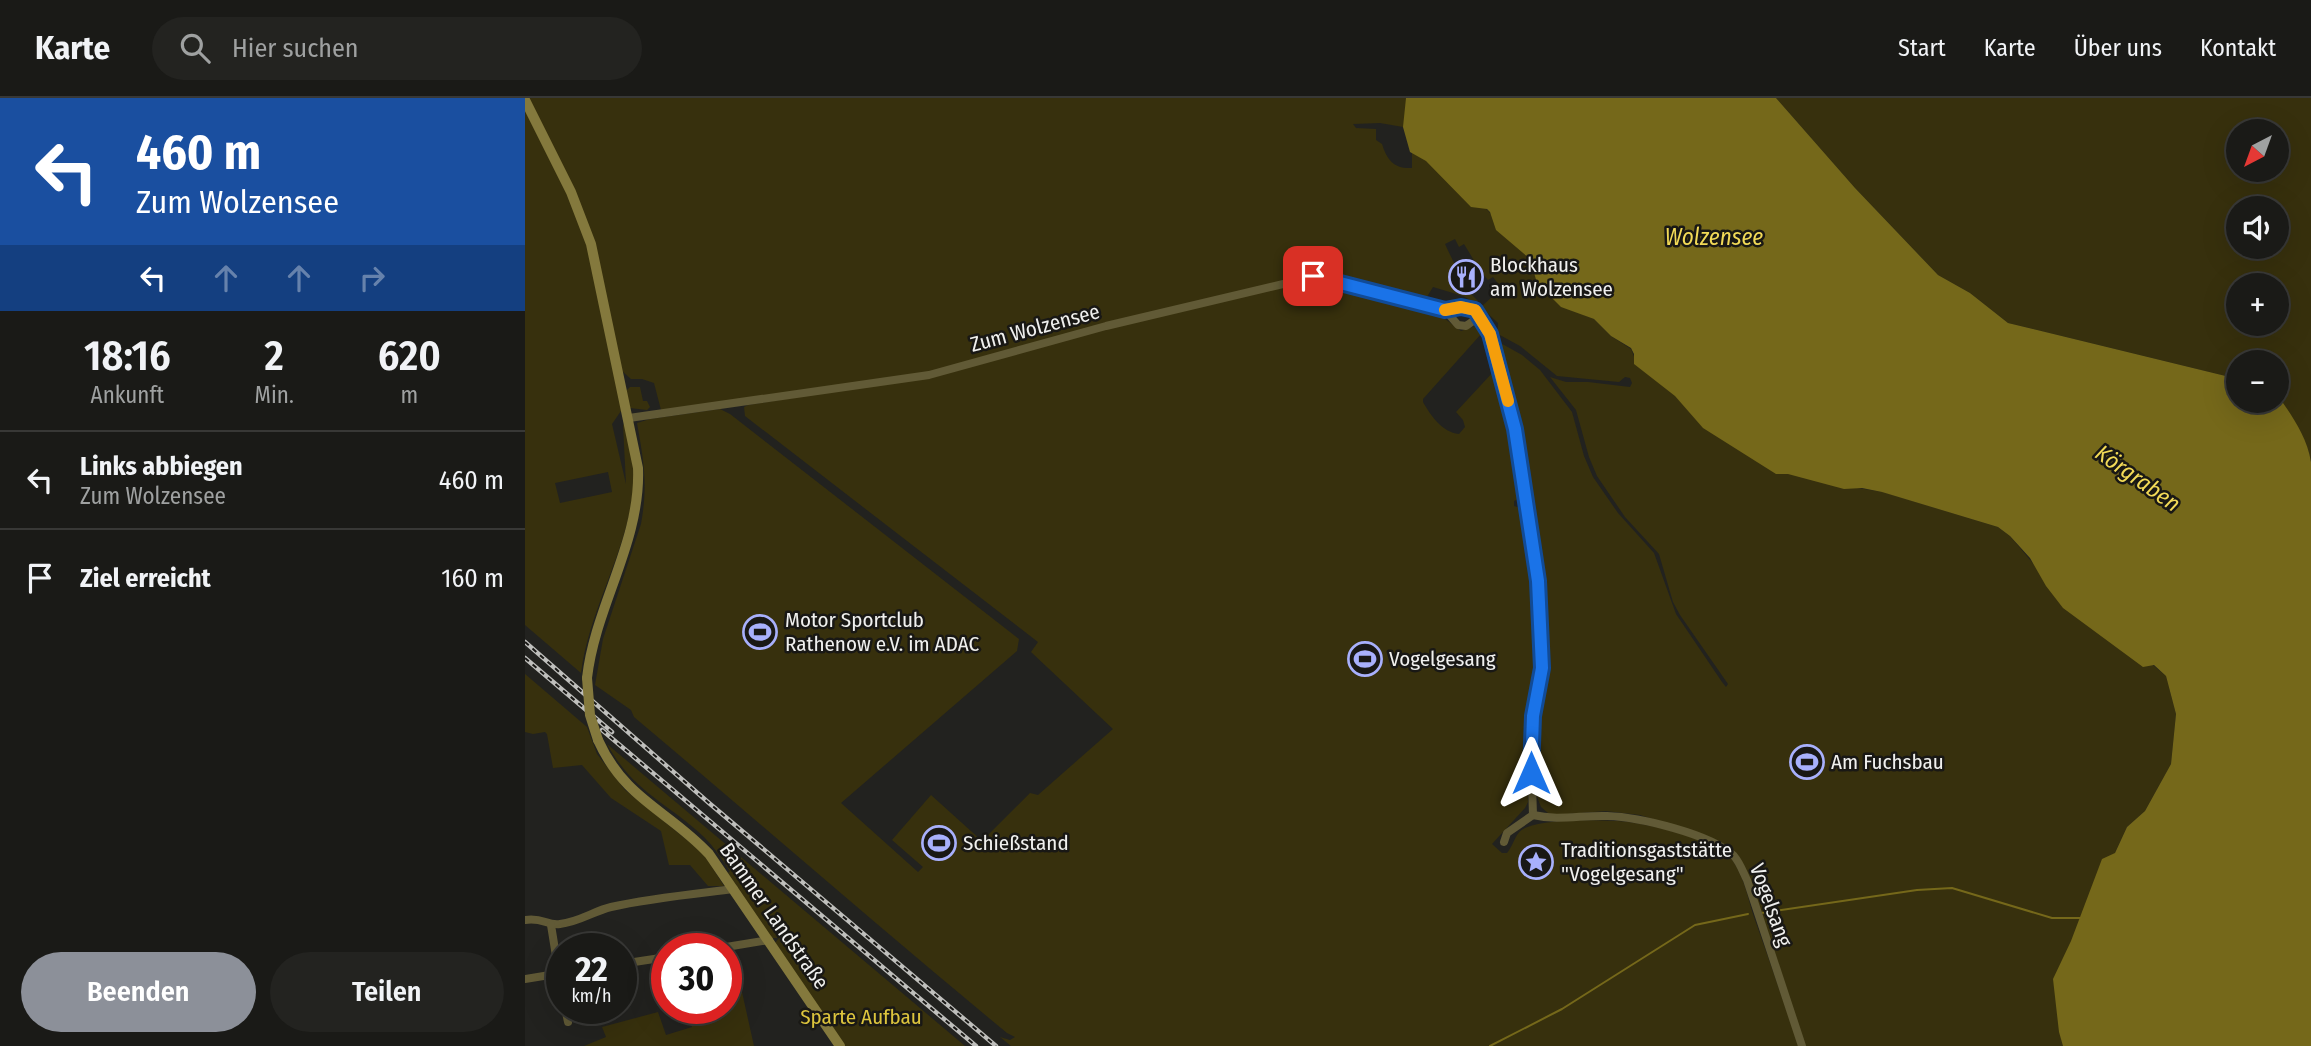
<!DOCTYPE html>
<html lang="de">
<head>
<meta charset="utf-8">
<style>
  :root { --surface:#1a1a17; --page:#232320; --text:#f1f3f6; --muted:#9fa1a1; --line:#383836; --accent:#8c9099 }
  body { margin:0; font-family:"Fira Sans Condensed",sans-serif; background:var(--page); color:var(--text); height:100vh; display:flex; flex-direction:column; font-size:26px; white-space:nowrap }
  * { box-sizing:border-box; margin:0 }
  p { font-size:23px; color:var(--muted) }
  .icon { flex:none; width:38px; height:38px; fill:none; stroke:currentColor; stroke-width:2; stroke-linecap:round; stroke-linejoin:round }
  .map { position:relative; flex:1; overflow:hidden }
  .drawer { display:flex; flex-direction:column; background:var(--surface); width:525px }
  .drawer>* { flex:none }
  .top-card { background:#1a4fa0; color:#fff; overflow:hidden }
  .needle { width:46px; rotate:221deg }
  .buttons { position:absolute; left:1701px; top:21px; display:grid; gap:14px }
  .buttons a { display:grid; place-items:center; width:63px; height:63px; border-radius:50%; background:var(--surface); box-shadow:0 7px 28px #0002,0 0 0 2px var(--line); font-size:35px }
  .speed { position:absolute; left:21px; top:835px; display:flex; gap:14px; font-size:35px; font-weight:700; text-align:center }
  .speed>* { display:grid; place-content:center; width:91px; height:91px; border-radius:50%; background:var(--surface); box-shadow:0 7px 28px #0002,0 0 0 2px var(--line); line-height:1 }
  .speed small { font-size:18px; font-weight:400 }
  .speed .limit { border:10px solid #d22; background:#fff; color:#111 }
  .pin { position:absolute; display:grid; place-items:center; width:60px; height:60px; color:#fff; margin:-30px; border-radius:14px; box-shadow:0 4px 10px #0006 }
  .me { position:absolute; width:77px; margin:-38px; rotate:0deg; stroke-linejoin:round; filter:drop-shadow(0 0 5px #0008) }
  .turn { display:flex; align-items:center; gap:24px; height:147px; padding:0 21px; font-size:32px }
  .turn .icon { width:91px; height:91px; stroke-width:2.5 }
  .turn b { display:block; font-size:49px; line-height:60px }
  .lanes { display:flex; align-items:center; height:66px; padding:0 21px; background:#0003; justify-content:center; gap:35px; direction:ltr }
  .lanes .off { opacity:.35 }
  .eta { display:flex; justify-content:space-evenly; align-items:center; height:119px; text-align:center }
  .eta b { font-size:42px; font-weight:600; line-height:49px }
  .cta { display:flex; gap:14px; margin-top:auto; padding:14px 21px }
  .cta a { flex:1; height:80px; border-radius:42px; background:var(--accent); color:#fff; font-size:28px; font-weight:600; line-height:80px; text-align:center }
  .cta a+a { background:var(--page); color:var(--text) }
  ul { padding:0; list-style:none }
  li { display:flex; align-items:center; gap:21px; height:98px; padding:0 21px; border-top:2px solid var(--line) }
  li div { flex:1 }
  li b { display:block; font-size:26px }
  li em { font-style:normal }
  header { display:flex; align-items:center; gap:42px; box-sizing:border-box; height:98px; padding:0 35px; background:var(--surface); border-bottom:2px solid var(--line) }
  header strong { font-size:33px }
  nav { display:flex; gap:38px; margin-inline-start:auto; font-size:24px }
  .search { width:490px; height:63px; background:var(--page); display:flex; align-items:center; gap:18px; box-sizing:border-box; padding:0 24px; border-radius:38px; color:var(--muted); font-size:26px }
  main { display:flex; flex:1; min-height:0 }
  .map>svg:first-child { display:block }
</style>
</head>
<body>
<header>
<strong>Karte</strong>
<div class="search"><svg class="icon" aria-label="search" viewBox="0 0 24 24"><circle cx="10" cy="10" r="6"/><path d="M15 15l6 6"/></svg>Hier suchen</div>
<nav><a>Start</a><a>Karte</a><a>Über uns</a><a>Kontakt</a></nav>
</header>
<main>
<section class="drawer">
<div class="top-card">
<div class="turn"><svg class="icon" aria-label="left" viewBox="0 0 24 24"><path d="M17 20v-9H6M10 6l-5 5 5 5"/></svg><div><b>460 m</b>Zum Wolzensee</div></div>
<div class="lanes"><svg class="icon" aria-label="left" viewBox="0 0 24 24"><path d="M17 20v-9H6M10 6l-5 5 5 5"/></svg><svg class="icon off" aria-label="ahead" viewBox="0 0 24 24"><path d="M12 20V5M6 11l6-6 6 6"/></svg><svg class="icon off" aria-label="ahead" viewBox="0 0 24 24"><path d="M12 20V5M6 11l6-6 6 6"/></svg><svg class="icon off" aria-label="right" viewBox="0 0 24 24"><path d="M7 20v-9h11M14 6l5 5-5 5"/></svg></div>
</div>
<div class="eta">
<div><b>18:16</b><p>Ankunft</p></div>
<div><b>2</b><p>Min.</p></div>
<div><b>620</b><p>m</p></div>
</div>
<ul>
<li><svg class="icon" aria-label="left" viewBox="0 0 24 24"><path d="M17 20v-9H6M10 6l-5 5 5 5"/></svg><div><b>Links abbiegen</b><p>Zum Wolzensee</p></div><em>460 m</em></li>
<li><svg class="icon" aria-label="arrive" viewBox="0 0 24 24"><path d="M6 21V4h12l-3 4 3 4H6"/></svg><div><b>Ziel erreicht</b></div><em>160 m</em></li>
</ul>
<div class="cta"><a>Beenden</a><a>Teilen</a></div>
</section>
<div class="map">
<svg width="1786" height="948" viewBox="0 0 1786 948">
  <rect width="100%" height="100%" fill="#22221f"/>
  <g fill="#37300d" fill-rule="evenodd">
    <path d="M3,0H889L880,33L878,29L855,25L828,26L831,30L851,31V42L857,46C862,62 869,71 887,70V55L898,54L943,91L1059,217L1069,221L1086,238L1106,251L1110,261L1132,269L1179,330L1194,338L1327,389L1358,394L1473,429L1485,438L1511,469L1641,578L1651,616L1646,666L1620,713L1602,729L1590,755L1551,948H1280L1217,765L1177,737L1115,717L1081,713L1030,717L1023,715L1016,709L1011,696L1010,657L1021,576L1023,542L1021,503L1012,433L993,327L972,243L997,257L1015,272L1047,314L1059,358L1068,379L1093,415L1129,455L1151,516L1197,584L1201,589L1203,586L1155,517L1148,504L1134,456L1100,419L1072,378L1064,359L1051,312L1025,279L1041,284H1063L1105,289L1107,285L1105,280L1100,279L1094,284L1032,278L995,248L973,236V225L956,209L968,198L965,194L974,187L968,179L963,182L956,174L939,146L934,149L930,141L920,146L937,182L935,185L953,203L951,205L938,198L908,189L900,202L896,204L786,176L404,275L136,312L129,285L117,281H106L97,273L69,144Z"/>
    <path d="M1251,0H1786V364C1781,334 1764,323 1753,298C1749,289 1752,274 1752,264H1713V281L1483,225L1445,195L1413,177L1330,90ZM1713,33H1752V72H1713ZM1713,110H1752V149H1713ZM1713,187H1752V226H1713Z"/>
    <path d="M0,10L43,97L61,142L98,310L87,326L101,386L98,327L100,326C105,348 111,372 108,395C100,457 64,513 56,575L0,527ZM83,374L87,394L35,405L30,385Z"/>
    <path d="M787,181L911,214L936,233L950,228L957,235L898,301V304C906,318 917,334 934,336L940,329L938,322L931,314L969,273L986,331L997,399L989,403V408L999,411L1010,483L1014,539L1011,582L1002,631L1003,704L1000,710L967,746L977,755H982C989,747 990,734 1000,730C1022,721 1066,722 1090,723C1115,723 1195,742 1208,763C1220,781 1223,802 1230,822C1245,864 1259,906 1274,948H486L475,939L485,942L490,939L482,935C356,831 234,724 109,619L106,612L70,587L78,541L116,426C123,387 119,364 112,325L125,321L195,311L205,316L494,541L492,553L316,705L393,774L398,769L367,742L406,697L457,743L505,695L513,697L588,631L506,554L513,544L220,318L219,309L223,307L406,278L586,229Z"/>
    <path d="M105,289H115L118,303H122L125,309L122,312L105,310L101,293Z"/>
    <path d="M0,576L62,629L72,656L100,692L178,755L199,788H183L165,767H144L136,733L86,700L57,667L28,670L22,636L20,634L8,636L0,634Z"/>
    <path d="M82,646L440,948H319L250,845L254,840H246L203,775L205,773C197,761 189,749 179,739C142,704 109,695 82,646Z"/>
    <path d="M217,894L229,948H59L81,939L77,929L133,914L141,937L167,929L162,910H201V897Z"/>
  </g>
  <path fill="#75681a" d="M881,0H1251L1330,90L1413,177L1445,195L1483,225L1713,281V303H1752V296C1766,317 1782,338 1786,364V948H1538L1534,934L1528,881L1546,843L1577,761L1590,755L1602,729L1620,713L1646,666L1651,616L1641,578L1629,567L1618,569L1538,510L1521,488L1505,460L1485,438L1473,429L1357,394L1337,390L1319,391L1263,376H1251L1178,330L1150,298L1109,266V256L1106,250L1086,238L1069,221L1036,209L1012,185L1005,161L971,132L965,114L962,111L946,109L901,63L885,54L878,29Z"/>
  <g fill="none" stroke-linecap="round" stroke-linejoin="round">
    <g stroke="#75681a" stroke-width="2">
      <path d="M1236,815L1392,792L1427,790L1527,820H1557"/>
      <path d="M965,948L1037,911L1170,827L1223,816"/>
    </g>
    <g stroke="#615a36" stroke-width="8">
      <path d="M920,212L933,227L941,228L954,219"/>
      <path d="M104,320L404,277L581,228L788,179L920,212L936,209L950,212L965,236L990,331L1013,483L1016,570L1008,618L1006,654L1008,717L982,735L979,744"/>
      <path d="M1008,717C1033,723 1057,717 1082,718C1114,719 1186,736 1209,758C1215,765 1218,774 1222,782L1277,948"/>
      <path d="M0,822C18,819 22,828 35,826C54,824 69,813 86,809C126,800 169,796 209,791"/>
      <path d="M26,827L37,895"/>
      <path d="M195,850L244,842"/>
      <path d="M96,866L142,859"/>
      <path d="M0,881L37,875"/>
      <path d="M40,910L43,924"/>
    </g>
    <g stroke="#84793d" stroke-width="10">
      <path d="M0,2L46,94L66,146L113,370C116,444 70,508 62,580"/>
      <path d="M73,642C100,702 143,712 184,756L315,948"/>
    </g>
    <g stroke="#bfbfbc" stroke-width="4.5">
      <g id="rail">
        <path d="M0,544L184,705L471,948"/>
        <path d="M0,560L87,634"/>
        <path d="M77,632L451,948"/>
      </g>
    </g>
    <use href="#rail" stroke="#191815" stroke-width="2" stroke-dasharray="5" stroke-linecap="butt"/>
    <path stroke="#84793d" stroke-width="10" d="M62,580L65,617L73,642"/>
  </g>
  <g fill="none" stroke-linecap="round" stroke-linejoin="round">
    <g stroke="#114b97" stroke-width="18">
      <path id="route" d="M788,178L920,212L936,209L950,212L965,236L990,331L1013,483L1017,570L1008,618L1006,675"/>
    </g>
    <use href="#route" stroke="#1a73e8" stroke-width="12"/>
    <path stroke="#f59e0b" stroke-width="12" d="M920,212L936,209L950,212L965,236L983,303"/>
  </g>
  <defs>
    <g id="restaurant-ring" transform="scale(1.75)"><circle r="9.5" fill="#191815" stroke="#a8b0fc" stroke-width="1.5"/><path d="M-5-6h1v4h1v-4h1v4h1v-4h1v5L-1.5 .5V6h-2V.5L-5-1ZM5-6V6H3V1.5H1.5Q1.5-4 5-6Z" fill="#a8b0fc"/></g>
    <g id="stadium-ring" transform="scale(1.75)"><circle r="9.5" fill="#191815" stroke="#a8b0fc" stroke-width="1.5"/><path d="M0-5a6.5 5 0 1 0 0 10a6.5 5 0 1 0 0-10ZM-3.5-1.8h7v3.6h-7Z" fill="#a8b0fc"/></g>
    <g id="sight-ring" transform="scale(1.75)"><circle r="9.5" fill="#191815" stroke="#a8b0fc" stroke-width="1.5"/><path d="M0-6L1.8-2.2L6-1.7L2.9 1.2L3.7 5.4L0 3.3L-3.7 5.4L-2.9 1.2L-6-1.7L-1.8-2.2Z" fill="#a8b0fc"/></g>
  </defs>
  <g fill-rule="evenodd">
    <use href="#restaurant-ring" x="941" y="179"/>
    <use href="#stadium-ring" x="235" y="534"/>
    <use href="#stadium-ring" x="840" y="561"/>
    <use href="#stadium-ring" x="1282" y="664"/>
    <use href="#stadium-ring" x="414" y="745"/>
    <use href="#sight-ring" x="1011" y="764"/>
  </g>
  <g text-anchor="middle" dominant-baseline="central" stroke-width="5" stroke-linejoin="round" paint-order="stroke">
    <g font-size="21" fill="#f0f0ee" stroke="#191815" text-anchor="start">
      <text x="965" y="167">Blockhaus<tspan x="965" dy="24">am Wolzensee</tspan></text>
      <text x="260" y="522">Motor Sportclub<tspan x="260" dy="24">Rathenow e.V. im ADAC</tspan></text>
      <text x="864" y="561">Vogelgesang</text>
      <text x="1306" y="664">Am Fuchsbau</text>
      <text x="438" y="745">Schießstand</text>
      <text x="1036" y="752">Traditionsgaststätte<tspan x="1036" dy="24">"Vogelgesang"</tspan></text>
    </g>
    <g font-size="21" fill="#f0f0ee" stroke="#191815">
      <text transform="translate(510 230) rotate(-15)">Zum Wolzensee</text>
      <text transform="translate(1246 807) rotate(70)">Vogelsang</text>
      <text transform="translate(249 818) rotate(55)">Bammer Landstraße</text>
    </g>
    <g font-size="21" fill="#dcc43d" stroke="#191815">
      <text x="336" y="919">Sparte Aufbau</text>
    </g>
    <g font-size="23" font-style="italic" fill="#f2da57" stroke="#191815">
      <text x="1189" y="139">Wolzensee</text>
      <text transform="translate(1613 380) rotate(35)">Körgraben</text>
    </g>
  </g>
</svg>
<div class="buttons">
<a><svg class="needle" viewBox="-14 -14 28 28"><path d="M0-13l5 13h-10z" fill="#e53935"/><path d="M0 13l5-13h-10z" fill="#9fa1a1"/></svg></a>
<a><svg class="icon" aria-label="sound" viewBox="0 0 24 24"><path d="M4 9h4l5-4v14l-5-4H4zM17 9q2 3 0 6"/></svg></a>
<a>+</a>
<a>−</a>
</div>
<div class="speed"><div>22<small>km/h</small></div><div class="limit">30</div></div>
<div class="pin" style="left:788px;top:178px;background:#d93025"><svg class="icon" aria-label="arrive" viewBox="0 0 24 24"><path d="M6 21V4h12l-3 4 3 4H6"/></svg></div>
<svg class="me" style="left:1006px;top:675px" viewBox="-20 -20 40 40"><path d="M0-17L14 15 0 8-14 15z" fill="#1a73e8" stroke="#fff" stroke-width="4"/></svg>
</div>
</main>
</body>
</html>
